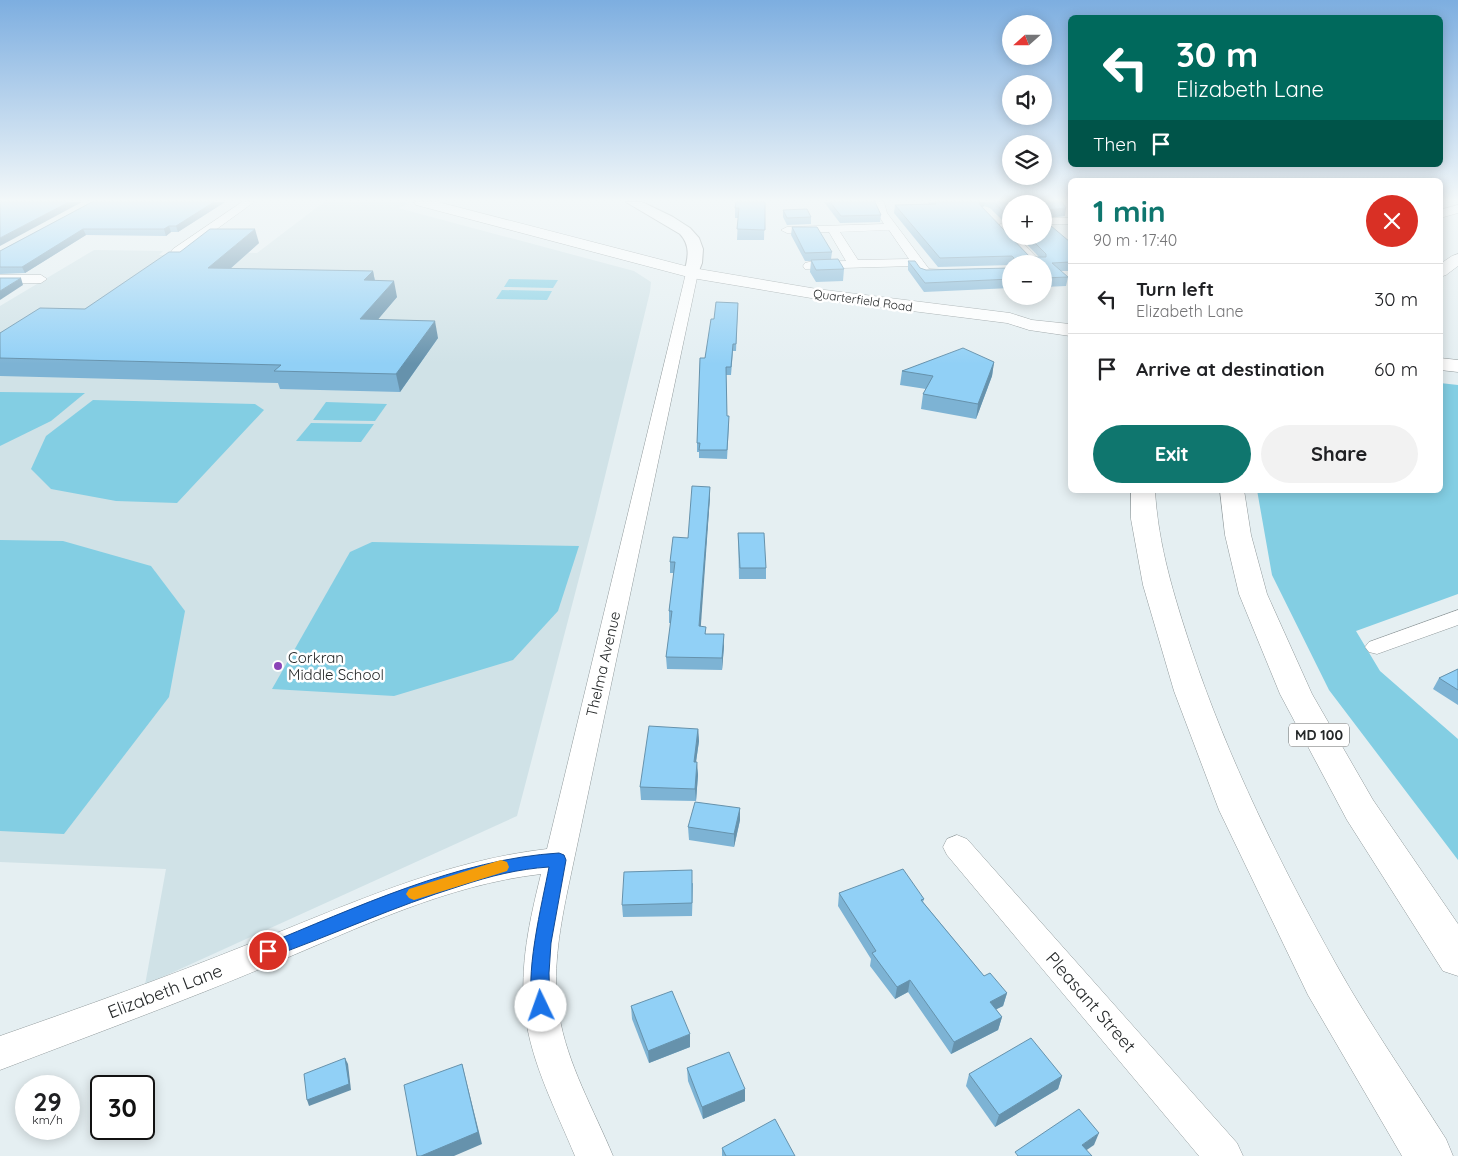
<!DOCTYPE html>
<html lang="en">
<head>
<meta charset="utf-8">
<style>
  :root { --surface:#fff; --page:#f2f2f2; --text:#202124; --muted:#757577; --line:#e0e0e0; --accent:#0f766e }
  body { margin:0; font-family:Quicksand,sans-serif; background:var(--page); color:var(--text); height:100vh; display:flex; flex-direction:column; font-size:19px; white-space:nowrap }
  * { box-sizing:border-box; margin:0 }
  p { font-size:16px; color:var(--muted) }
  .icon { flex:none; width:28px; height:28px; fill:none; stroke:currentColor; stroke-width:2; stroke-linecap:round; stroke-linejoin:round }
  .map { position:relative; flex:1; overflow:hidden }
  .drawer { position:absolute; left:1068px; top:178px; width:375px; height:315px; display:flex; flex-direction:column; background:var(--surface); border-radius:8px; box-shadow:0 2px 12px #0003 }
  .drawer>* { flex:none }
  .banner { position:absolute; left:1068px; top:15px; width:375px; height:152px; border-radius:8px; box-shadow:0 2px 12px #0003; background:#00695c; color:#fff; overflow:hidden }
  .needle { width:32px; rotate:249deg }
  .controls { position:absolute; left:1002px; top:15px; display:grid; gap:10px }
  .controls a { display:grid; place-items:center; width:50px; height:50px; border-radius:50%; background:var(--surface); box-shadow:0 2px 12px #0003; font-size:25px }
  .speed { position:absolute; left:15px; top:1075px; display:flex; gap:10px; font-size:25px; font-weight:700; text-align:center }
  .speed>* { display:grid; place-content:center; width:65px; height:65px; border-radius:50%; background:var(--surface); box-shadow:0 2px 12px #0003; line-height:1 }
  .speed small { font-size:12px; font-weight:400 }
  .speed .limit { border:2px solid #111; border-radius:8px; background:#fff; color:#111 }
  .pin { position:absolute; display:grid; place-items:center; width:42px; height:42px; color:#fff; margin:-21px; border:2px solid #fff; border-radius:50%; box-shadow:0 1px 5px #0007 }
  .me { position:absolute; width:55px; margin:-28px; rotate:357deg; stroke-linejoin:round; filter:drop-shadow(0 0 4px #0008) }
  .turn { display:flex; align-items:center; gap:18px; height:105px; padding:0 25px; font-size:22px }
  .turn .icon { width:65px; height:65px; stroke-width:2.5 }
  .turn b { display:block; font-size:35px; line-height:42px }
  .then { display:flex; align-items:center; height:48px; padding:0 25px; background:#0003; gap:10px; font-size:19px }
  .round { display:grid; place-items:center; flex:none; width:52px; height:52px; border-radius:26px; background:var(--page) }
  .overview { display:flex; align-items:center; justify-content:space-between; height:85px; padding:0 25px }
  h1 { font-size:30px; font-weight:700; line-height:38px; color:var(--accent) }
  .action { display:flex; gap:10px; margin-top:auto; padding:10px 25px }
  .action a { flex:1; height:58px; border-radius:30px; background:var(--accent); color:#fff; font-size:20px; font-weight:700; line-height:58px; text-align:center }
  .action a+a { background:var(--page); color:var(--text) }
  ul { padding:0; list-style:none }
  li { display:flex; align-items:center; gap:15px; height:70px; padding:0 25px; border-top:1px solid var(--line) }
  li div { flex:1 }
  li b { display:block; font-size:19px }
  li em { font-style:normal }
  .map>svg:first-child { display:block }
</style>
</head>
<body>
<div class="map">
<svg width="1458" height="1156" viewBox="0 0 1458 1156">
  <rect width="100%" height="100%" fill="#e5eff2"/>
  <path fill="#d0e2e7" d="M324,202H403L409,204L398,208L634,271L651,282L650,292L595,517L517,816L145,985L166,869L0,862V306L94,250L163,251L159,255H181L187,251L257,253Z"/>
  <g fill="#83cee3">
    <path d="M509,279L558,280L553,288L504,287Z"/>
    <path d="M502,290L552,291L547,300L496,299Z"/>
    <path d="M1440,383L1458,385V594L1356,631L1380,671L1458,739V860L1329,690L1272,575L1257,490H1440Z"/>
    <path d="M0,392L85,393L51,421L0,446Z"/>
    <path d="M93,400L255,404L264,410L177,503L116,501L51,489L31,469L46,436Z"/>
    <path d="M326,402L387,404L375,421L313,420Z"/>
    <path d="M311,423L374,424L361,442L296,441Z"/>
    <path d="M0,540L63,541L151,566L185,611L169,697L64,834L0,831Z"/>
    <path d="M372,542L579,546L558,611L513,660L394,696L272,689L350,552Z"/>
  </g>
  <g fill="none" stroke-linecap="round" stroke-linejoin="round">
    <g stroke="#919a9c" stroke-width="1">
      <g id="minor">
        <path d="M242,202H254L181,255H173L171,252L173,249Z"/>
        <path d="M874,202H884L887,213L929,269L950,270L952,273L950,276H921L914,266L805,269L803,266L805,263L809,262L846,261L829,232L787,233L781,230L787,227L884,224L877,213ZM889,230L909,259L858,260L840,232Z"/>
        <rect x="1044" y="218" width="26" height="6"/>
        <path d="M1001,224L1005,225L1011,231V236H1016L1043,264H1030L997,229L995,227Z"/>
        <path d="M692,269L698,273L567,893C559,933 552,974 559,1014C567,1064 594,1110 613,1156H575C556,1110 531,1063 525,1013C519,966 530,919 541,874C446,885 359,928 272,964C182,1002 91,1035 0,1070V1036C83,1007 167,977 249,944C346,906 442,861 547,849L686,273Z"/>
        <path d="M0,275H41L47,279L41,283H0Z"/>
        <path d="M1458,610V625L1377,654L1369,652L1365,647L1369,642Z"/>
        <path d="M957,835L967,839L1237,1143L1243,1156H1199L947,855L943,847L947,839Z"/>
      </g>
    </g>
    <g stroke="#919a9c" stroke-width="2">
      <path id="tertiary" d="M626,202H642L673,217L690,228L699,238L703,249L702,263L697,276H687L684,273C688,258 691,246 680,234Z"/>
    </g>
    <g stroke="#919a9c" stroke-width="1">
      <g id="secondary">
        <path d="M414,202H438L693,268L817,289L1010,313L1032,320L1070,324V336L1029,330L1007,323L817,299L692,278L416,205Z"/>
        <path d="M1440,358L1458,360V372L1440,370Z"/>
      </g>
    </g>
    <g stroke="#919a9c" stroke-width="1">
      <g id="motorway">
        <path d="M1458,205V213L1440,218V210Z"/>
        <path d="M1458,254V266L1446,275L1440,277V264L1452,256Z"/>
        <path d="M1131,490H1155C1158,545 1174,596 1191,648C1228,759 1280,864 1337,966C1370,1025 1410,1082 1446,1139L1453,1156H1402L1308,995L1219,810L1174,691L1143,585L1131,519Z"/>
        <path d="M1220,490H1244L1251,535L1267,594L1312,694L1373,800L1458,924V976L1443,971L1347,820L1280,694L1239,594L1225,535Z"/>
      </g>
    </g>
    <use href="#minor" fill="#fff" fill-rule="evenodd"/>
    <use href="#tertiary" fill="#fff" fill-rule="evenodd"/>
    <use href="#secondary" fill="#fff" fill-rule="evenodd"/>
    <use href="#motorway" fill="#fff" fill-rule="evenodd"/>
  </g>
  <g fill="#7db3d4">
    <path d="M92,202H225L178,232H171L166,236L86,235L25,273L0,274V251Z"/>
    <path d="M765,202L764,240H737L738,218H735V208Z"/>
    <path d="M824,202H875L881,215L880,222L840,223Z"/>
    <path d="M928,202H1062L1065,216L1044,218V204H1011V229L990,208L984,206L982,208L1030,257H1039L1019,236H1044L1070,242V271H1061L1068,277L1066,286L1044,287V264H1011V265L938,267L894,213L895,205L929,204Z"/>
    <path d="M783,210L811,217V224L787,225L783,217Z"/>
    <path d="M1070,218V226H1068Z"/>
    <path d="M792,227L832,252L831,259L844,269L843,281L816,282L810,272L811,261H805L791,235Z"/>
    <path d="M259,243L230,269L373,271L375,281L397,297L378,319L438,338L400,392L280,389L278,383L0,376V333L85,309L180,252Z"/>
    <path d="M908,261L920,268L926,270L1011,268V288L924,292L908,270Z"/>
    <path d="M738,303L736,351H733L731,375H726L727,416L729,424L727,459L699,458V452H697V443L705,358L714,319Z"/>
    <path d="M994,362L992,376L976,419L921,409L923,394L926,389L900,385L902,371Z"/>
    <path d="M710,487V497L700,626L706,634L724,646L722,670L667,669L666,657L671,623H669V611L674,573H670V562L688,538Z"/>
    <path d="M738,533L766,568V579H739Z"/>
    <path d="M1458,669V705L1433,689L1439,678Z"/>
    <path d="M698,729L699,741L696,762L698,775L696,801L641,800L640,787Z"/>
    <path d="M740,808V820L734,847L689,840L688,827Z"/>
    <path d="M693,883L692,916L623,917L622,905Z"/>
    <path d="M839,893L924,899L923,902L984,976L1007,993L1003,1006L996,1009L1002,1017L998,1030L951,1054L908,992L895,999L870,966L871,959L838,906Z"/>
    <path d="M631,1006L690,1047L649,1063L632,1019Z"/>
    <path d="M687,1068L745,1089V1101L703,1119L688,1081Z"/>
    <path d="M969,1074L1062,1076L1058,1089L995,1127L966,1086Z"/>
    <path d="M722,1148L795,1156H722Z"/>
  </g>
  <g fill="#6692ac">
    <path d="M69,202H82L0,246V238Z"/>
    <path d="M214,202H225L178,232L176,226Z"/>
    <path d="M980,202H985L984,206L978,210Z"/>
    <path d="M1066,208L1065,216L1044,218V210Z"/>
    <path d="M169,226L171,232L166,236L164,229Z"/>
    <path d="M83,229L86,235L25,273L22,267Z"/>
    <path d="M255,229L259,243L213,284L208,268Z"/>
    <path d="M373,271L376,287L364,280Z"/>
    <path d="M21,278L23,285L0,300V291Z"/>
    <path d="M394,281L397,297L364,336L360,319Z"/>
    <path d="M435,321L438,338L400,392L396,374Z"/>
    <path d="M994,362L992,376L976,419L978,404Z"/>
    <path d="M710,487V497L700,638L699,626Z"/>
    <path d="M724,634V646L722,670V658Z"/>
    <path d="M698,729L699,741L694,775V762Z"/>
    <path d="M697,762L698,775L696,801L695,789Z"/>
    <path d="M740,808V820L734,847V834Z"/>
    <path d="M910,980L908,992L895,999L897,987Z"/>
    <path d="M1007,993L1003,1006L987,1014L990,1002Z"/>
    <path d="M1002,1017L998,1030L951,1054L954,1042Z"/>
    <path d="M690,1034V1047L649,1063L648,1051Z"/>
    <path d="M345,1058L348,1064L351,1090L309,1106L307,1100Z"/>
    <path d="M462,1064L482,1144L454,1156H421Z"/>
    <path d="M1062,1076L1058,1089L995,1127L999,1115Z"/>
    <path d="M745,1089V1101L703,1119L702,1107Z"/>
    <path d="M1099,1133L1094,1145L1078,1156L1082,1145Z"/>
  </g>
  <g fill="#91d0f6" stroke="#6692ac">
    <path d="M0,202H69L0,238Z"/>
    <path d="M92,202H214L176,226H169L164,229H83L22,267H0V251Z"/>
    <path d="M736,202H765V230L737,229L739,208H735Z"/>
    <path d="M830,202H875L881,215L841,216Z"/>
    <path d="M935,202H980L979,203L981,206L1030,257H1046V254L1028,236H1044V220L1070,242V262L1052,263L1068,277L1044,278V264H1013L1014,258L1012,256L940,258L895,205L936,204Z"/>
    <path d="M994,202H1062L1066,208L1044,210V204H1011V220Z"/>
    <path d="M807,209L811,217L787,218L783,210Z"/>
    <path d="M792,227H817L832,252L805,253Z"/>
    <path d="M210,229H255L208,268L373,271L364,280L394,281L360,319L435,321L396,374L274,371L281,365L0,358V333L40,308L85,309L169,252H180Z"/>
    <path d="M838,259L844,269L816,270L811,260Z"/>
    <path d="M908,261H915L920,268L926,270L1011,268V279L925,283Z"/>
    <path d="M0,278H21L0,291Z"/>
    <path d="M716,302L738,303L736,344H733L731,367H726L727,416H729L727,450H699L700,443H697L700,358H705L711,319H714Z"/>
    <path d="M963,348L994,362L978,404L923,394L933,376L902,371Z"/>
    <path d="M692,486L710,487L699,626L706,627L705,634H724L722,658L666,657L672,611H669L675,562H670L673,537L688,538Z"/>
    <path d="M738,533H764L766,568H740Z"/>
    <path d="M1458,669V690L1439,678Z"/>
    <path d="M649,726L698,729L694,762H697L695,789L640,787Z"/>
    <path d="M695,802L740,808L734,834L688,827Z"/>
    <path d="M903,869L924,899L921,900L984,976L990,973L1007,993L990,1002L1002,1017L954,1042L910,980L897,987L872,953L876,951L839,893Z"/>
    <path d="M692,870V903L622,905L624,872Z"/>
    <path d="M672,991L690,1034L648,1051L631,1006Z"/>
    <path d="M1031,1038L1062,1076L999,1115L969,1074Z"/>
    <path d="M729,1052L745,1089L702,1107L687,1068Z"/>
    <path d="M345,1058L349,1084L307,1100L304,1074Z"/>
    <path d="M462,1064L478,1132L421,1156H417L404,1085Z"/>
    <path d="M1079,1109L1099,1133L1082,1145L1092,1156H1018L1015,1152Z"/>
    <path d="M775,1119L795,1156H726L722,1148Z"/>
  </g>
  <linearGradient id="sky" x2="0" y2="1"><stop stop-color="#7daee0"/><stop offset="0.55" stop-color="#f3f8f9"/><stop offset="1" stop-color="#f3f8f9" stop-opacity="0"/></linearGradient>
  <rect width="1458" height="364" fill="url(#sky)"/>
  <path fill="#1a73e8" stroke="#114b97" d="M559,853L564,855L566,860L551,943L549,973L550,1006L548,1012L541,1014L535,1012C522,982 543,900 549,867C518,869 490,876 460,886C395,906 333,935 268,958L262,956L260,951L262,946C355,908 459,859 559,853Z"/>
  <path fill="#f59e0b" d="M501,860L507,862L509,867L507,871L414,900L409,898L406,894L409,889Z"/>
  <circle fill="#8a44b7" stroke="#fff" stroke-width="2" cx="278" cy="666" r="5"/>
  <g text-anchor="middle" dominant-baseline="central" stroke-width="5" stroke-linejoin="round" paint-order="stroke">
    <g font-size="12" fill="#252829" stroke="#fff">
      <text transform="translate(863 300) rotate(8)">Quarterfield Road</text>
    </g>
    <rect fill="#fff" stroke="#666869" stroke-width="1" x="1289" y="723.5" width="60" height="23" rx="4"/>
    <g font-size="14" font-weight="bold" fill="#252829">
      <text x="1319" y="735">MD 100</text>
    </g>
    <g font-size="15" fill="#252829" stroke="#fff" text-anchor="start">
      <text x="288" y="657">Corkran<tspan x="288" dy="17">Middle School</tspan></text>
    </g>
    <g font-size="15" fill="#252829" stroke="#fff">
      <text transform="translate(603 664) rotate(-77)">Thelma Avenue</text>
    </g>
    <g font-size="18" fill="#252829" stroke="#fff">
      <text transform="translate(165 991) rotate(-21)">Elizabeth Lane</text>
      <text transform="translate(1091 1002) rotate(49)">Pleasant Street</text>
    </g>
  </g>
</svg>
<div class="controls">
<a><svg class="needle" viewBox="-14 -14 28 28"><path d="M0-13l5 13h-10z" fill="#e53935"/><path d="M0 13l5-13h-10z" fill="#757577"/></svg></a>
<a><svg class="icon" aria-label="sound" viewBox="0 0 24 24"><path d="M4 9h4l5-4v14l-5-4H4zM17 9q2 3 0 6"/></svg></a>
<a><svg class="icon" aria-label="layers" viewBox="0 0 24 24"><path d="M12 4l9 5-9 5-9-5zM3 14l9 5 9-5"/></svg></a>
<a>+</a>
<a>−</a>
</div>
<div class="speed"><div>29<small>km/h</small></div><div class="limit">30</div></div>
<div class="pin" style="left:268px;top:951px;background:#d93025"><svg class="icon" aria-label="arrive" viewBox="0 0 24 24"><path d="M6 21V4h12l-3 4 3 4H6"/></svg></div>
<svg class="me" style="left:541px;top:1006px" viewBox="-20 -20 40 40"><circle r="19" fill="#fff"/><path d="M0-13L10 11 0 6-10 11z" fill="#1a73e8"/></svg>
<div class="banner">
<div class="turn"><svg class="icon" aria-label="left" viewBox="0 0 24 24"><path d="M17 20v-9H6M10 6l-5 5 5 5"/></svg><div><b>30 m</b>Elizabeth Lane</div></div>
<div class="then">Then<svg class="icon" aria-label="arrive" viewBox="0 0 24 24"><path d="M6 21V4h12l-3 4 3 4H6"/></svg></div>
</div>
<section class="drawer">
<div class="overview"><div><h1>1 min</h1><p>90 m · 17:40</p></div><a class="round" style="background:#d93025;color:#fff"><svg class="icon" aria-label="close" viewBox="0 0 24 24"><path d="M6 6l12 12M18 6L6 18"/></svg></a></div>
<ul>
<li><svg class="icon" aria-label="left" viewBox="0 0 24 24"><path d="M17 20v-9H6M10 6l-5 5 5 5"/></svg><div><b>Turn left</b><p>Elizabeth Lane</p></div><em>30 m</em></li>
<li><svg class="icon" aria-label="arrive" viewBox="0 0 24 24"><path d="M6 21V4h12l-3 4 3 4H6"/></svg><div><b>Arrive at destination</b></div><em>60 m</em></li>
</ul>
<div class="action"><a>Exit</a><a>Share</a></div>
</section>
</div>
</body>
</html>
